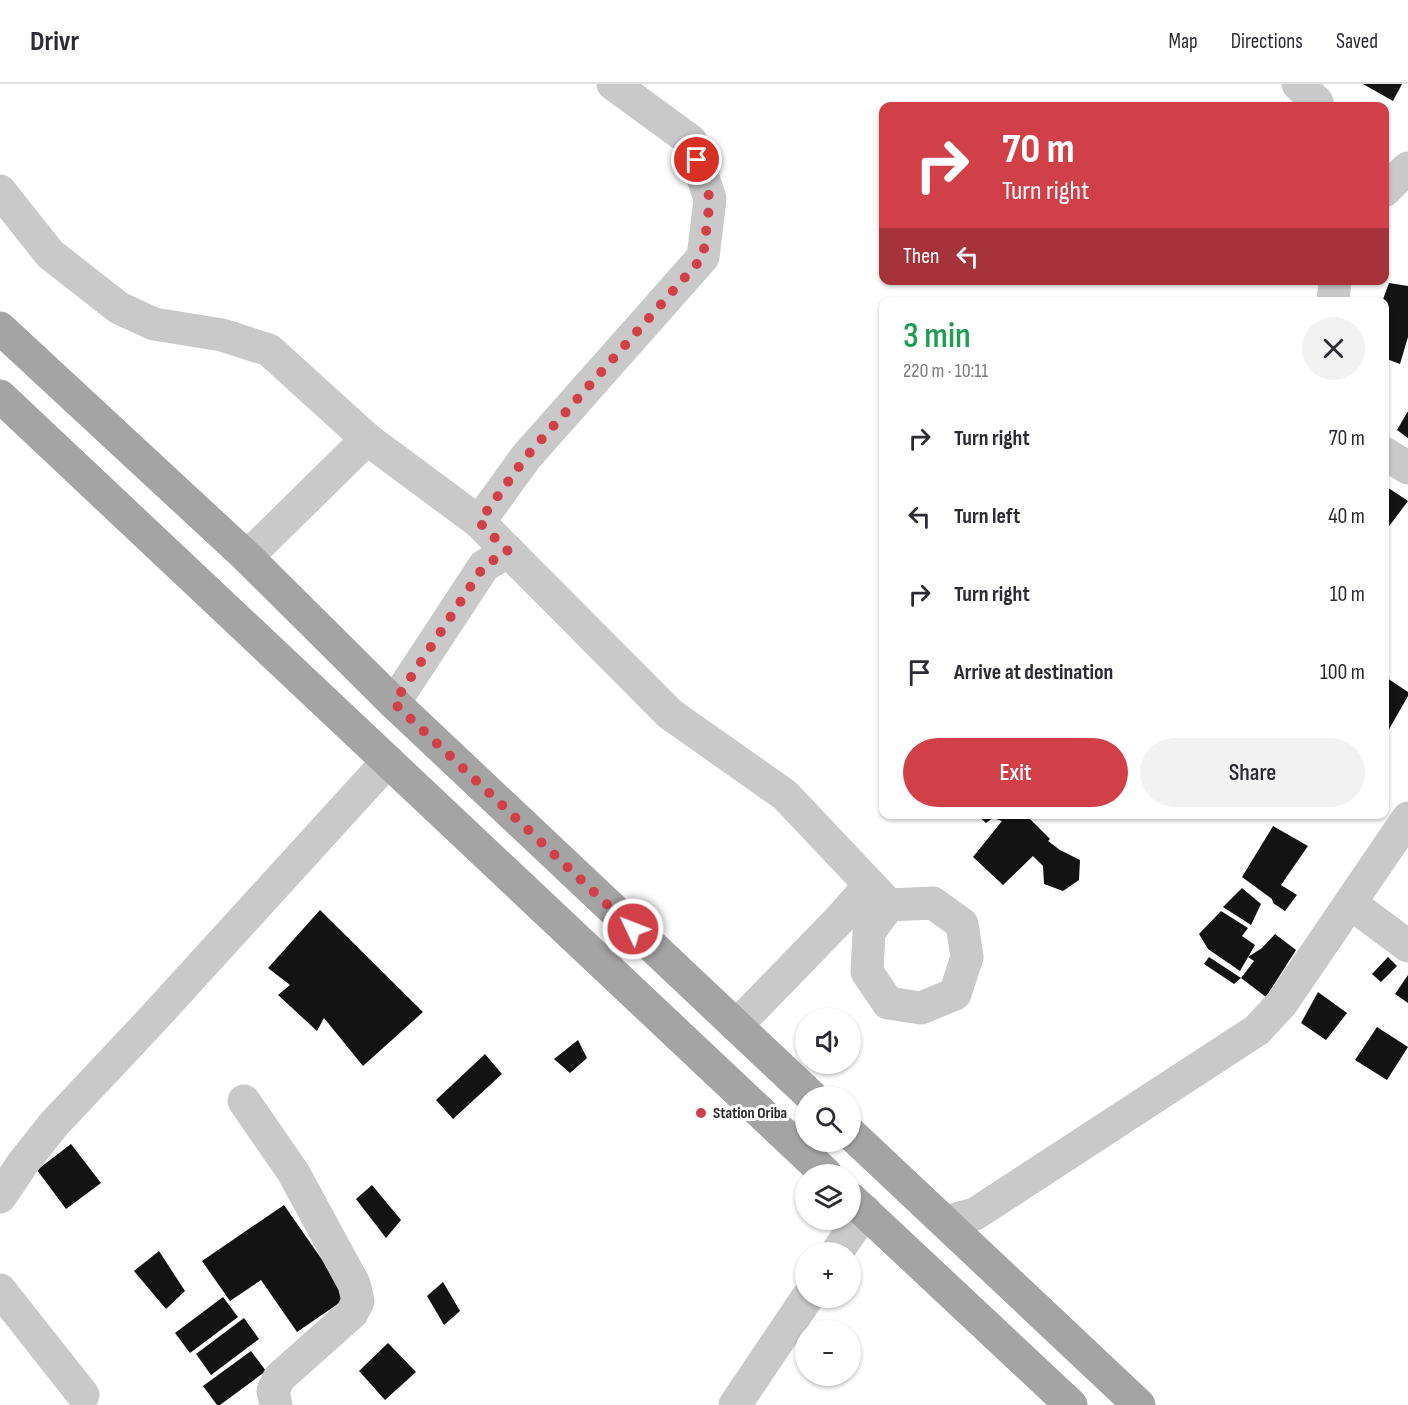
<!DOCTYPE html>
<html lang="en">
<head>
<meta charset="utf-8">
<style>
  :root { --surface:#fff; --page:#f2f2f3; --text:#2b2b33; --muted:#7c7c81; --line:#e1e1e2; --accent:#d14049 }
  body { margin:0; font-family:"Sofia Sans Condensed",sans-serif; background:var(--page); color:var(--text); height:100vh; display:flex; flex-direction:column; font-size:22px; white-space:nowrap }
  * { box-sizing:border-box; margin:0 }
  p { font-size:20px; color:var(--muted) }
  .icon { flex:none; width:33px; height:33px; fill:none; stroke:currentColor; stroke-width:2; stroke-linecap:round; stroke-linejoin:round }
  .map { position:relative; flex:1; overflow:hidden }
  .details { position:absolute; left:879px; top:213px; width:510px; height:522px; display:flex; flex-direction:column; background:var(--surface); border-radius:12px; box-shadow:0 2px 4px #0004 }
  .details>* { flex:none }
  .top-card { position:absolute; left:879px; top:18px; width:510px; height:183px; border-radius:12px; box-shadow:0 2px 4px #0004; background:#d14049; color:#fff; overflow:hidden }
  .controls { position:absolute; left:795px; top:924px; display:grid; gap:12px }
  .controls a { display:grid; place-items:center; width:66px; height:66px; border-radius:50%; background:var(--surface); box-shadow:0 2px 4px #0004; font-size:30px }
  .pin { position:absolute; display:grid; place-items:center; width:51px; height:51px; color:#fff; margin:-26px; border:3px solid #fff; border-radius:50%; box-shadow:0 2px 6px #0007 }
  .me { position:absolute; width:66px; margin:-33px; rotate:313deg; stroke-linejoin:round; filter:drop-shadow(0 0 4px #0008) }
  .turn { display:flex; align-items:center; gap:21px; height:126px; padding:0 24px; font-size:27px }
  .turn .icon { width:78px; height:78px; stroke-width:2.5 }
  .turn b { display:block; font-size:42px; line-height:51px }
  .then { display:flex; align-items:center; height:57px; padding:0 24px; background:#0003; gap:12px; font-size:22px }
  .round { display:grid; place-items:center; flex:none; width:63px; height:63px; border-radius:32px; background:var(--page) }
  .summary { display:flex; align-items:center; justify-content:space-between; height:102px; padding:0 24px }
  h1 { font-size:36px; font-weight:600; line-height:45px; color:#1e9e55 }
  .action { display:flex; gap:12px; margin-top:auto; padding:12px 24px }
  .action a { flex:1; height:69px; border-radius:36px; background:var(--accent); color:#fff; font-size:24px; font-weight:600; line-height:69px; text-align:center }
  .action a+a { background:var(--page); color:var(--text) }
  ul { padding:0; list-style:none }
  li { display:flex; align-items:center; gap:18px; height:78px; padding:0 24px }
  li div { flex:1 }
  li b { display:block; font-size:22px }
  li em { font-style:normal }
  header { display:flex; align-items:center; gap:36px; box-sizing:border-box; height:84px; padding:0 30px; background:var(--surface); border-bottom:2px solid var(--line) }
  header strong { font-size:28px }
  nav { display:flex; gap:33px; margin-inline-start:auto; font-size:21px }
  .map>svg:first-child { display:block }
</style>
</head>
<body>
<header>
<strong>Drivr</strong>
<nav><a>Map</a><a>Directions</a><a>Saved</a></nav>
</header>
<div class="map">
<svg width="1408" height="1321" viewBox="0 0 1408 1321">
  <rect width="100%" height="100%" fill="#fff"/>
  <g fill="#131313">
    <path d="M1363,0H1402L1393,17Z"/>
    <path d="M1389,199L1408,202V253L1400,280L1384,274V218H1382Z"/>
    <path d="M1408,327V354L1397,346Z"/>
    <path d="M1384,401L1408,417L1384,449Z"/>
    <path d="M1384,592L1408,608V612L1384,654Z"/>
    <path d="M976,730H1025L1050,755L1048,757L1060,766L1080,776L1079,796L1063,807L1044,800L1043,782L1033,772L1003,801L973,773L1002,737L993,734L986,739Z"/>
    <path d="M1273,742L1308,762L1281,801L1297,811L1285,827L1273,819L1272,815L1242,793Z"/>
    <path d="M1242,804L1261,820L1251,841L1223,823Z"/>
    <path d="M320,826L423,928L363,982L324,934L317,947L278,911L290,901L268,884Z"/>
    <path d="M1221,827L1248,844L1242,852L1255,861L1240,887L1208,865L1199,850Z"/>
    <path d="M1275,850L1296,866L1266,913L1241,894L1234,900L1204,880L1209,873L1241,894L1254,877L1248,873L1262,864Z"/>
    <path d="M1388,873L1397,882L1381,898L1372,890Z"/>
    <path d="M1408,891V919L1395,910Z"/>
    <path d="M1318,908L1347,929L1326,956L1301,939Z"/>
    <path d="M1377,943L1408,963L1387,996L1355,976Z"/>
    <path d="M578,956L587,974L570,989L554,975Z"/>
    <path d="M485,970L502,990L453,1035L436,1016Z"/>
    <path d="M71,1060L101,1099L66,1125L37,1086Z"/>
    <path d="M372,1101L401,1136L386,1154L356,1115Z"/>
    <path d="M284,1121L348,1213L297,1248L261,1196L230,1217L202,1177Z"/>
    <path d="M159,1167L185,1207L166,1225L134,1187Z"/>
    <path d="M443,1198L460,1227L444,1241L427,1212Z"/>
    <path d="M223,1213L238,1233L190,1269L175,1249Z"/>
    <path d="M244,1234L259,1255L211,1291L196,1270Z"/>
    <path d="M388,1259L416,1288L385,1316L359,1287Z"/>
    <path d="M251,1267L266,1287L220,1321H217L203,1302Z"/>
  </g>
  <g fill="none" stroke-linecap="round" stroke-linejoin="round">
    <g stroke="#c9c9c9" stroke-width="33">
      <path d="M1298,0L1317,18L1318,22"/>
      <path d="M0,107L50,170L119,224L154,240L222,251L269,266L367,355L479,438L670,630L785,711L889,821L933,819L962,840L967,873L955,910L921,924L888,919L867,888L869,848L889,821"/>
      <path d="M1384,107L1408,84"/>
      <path d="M1333,218L1335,196"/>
      <path d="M1384,369L1408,384"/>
      <path d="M479,438L526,373L703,173L710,115L691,57L613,0"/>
      <path d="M247,473L367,355"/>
      <path d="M394,619L484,482L508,467"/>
      <path d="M1350,819L1408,862"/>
      <path d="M736,942L840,835L870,801"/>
      <path d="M244,1017L293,1088L354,1200L358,1217L352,1229L279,1294L273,1307L276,1321"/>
      <path d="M0,1113L23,1079L54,1040L150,938L388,677"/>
      <path d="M945,1138L975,1130L1257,946L1282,919L1408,734"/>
      <path d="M837,1168L865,1127"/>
      <path d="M0,1206L83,1311"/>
      <path d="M735,1321L807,1214"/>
    </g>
    <g stroke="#a4a4a4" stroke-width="33">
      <path d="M0,244L247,473L394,619L811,1012"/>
      <path d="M0,312L826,1090"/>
      <path d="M850,1049L1139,1321"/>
      <path d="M850,1114L1071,1321"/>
    </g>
  </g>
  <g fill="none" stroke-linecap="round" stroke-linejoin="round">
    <path stroke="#d14049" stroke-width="10" stroke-dasharray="0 18" d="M633,845L394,619L484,482L508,467L479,438L526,373L703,173L710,115L697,76"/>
  </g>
  <circle fill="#d14049" stroke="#fff" stroke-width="2" cx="701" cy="1029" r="6"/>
  <g text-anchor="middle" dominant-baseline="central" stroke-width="6" stroke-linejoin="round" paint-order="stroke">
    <g font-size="16" font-weight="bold" fill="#2c2c2c" stroke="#fff" text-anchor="start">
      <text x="713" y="1029">Station Oriba</text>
    </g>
  </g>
</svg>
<div class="controls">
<a><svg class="icon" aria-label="sound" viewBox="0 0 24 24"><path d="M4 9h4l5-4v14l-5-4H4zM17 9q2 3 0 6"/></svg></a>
<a><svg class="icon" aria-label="search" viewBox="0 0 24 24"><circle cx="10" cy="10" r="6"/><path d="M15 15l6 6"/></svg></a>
<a><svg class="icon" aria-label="layers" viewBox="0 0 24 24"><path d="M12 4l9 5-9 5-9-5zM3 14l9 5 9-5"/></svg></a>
<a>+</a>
<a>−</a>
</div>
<div class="pin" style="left:697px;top:76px;background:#d93025"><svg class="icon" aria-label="arrive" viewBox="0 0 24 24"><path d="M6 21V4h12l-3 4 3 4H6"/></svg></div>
<svg class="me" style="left:633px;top:845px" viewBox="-20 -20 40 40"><circle r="17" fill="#d14049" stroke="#fff" stroke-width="3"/><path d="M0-11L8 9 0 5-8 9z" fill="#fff"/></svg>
<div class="top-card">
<div class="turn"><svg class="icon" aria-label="right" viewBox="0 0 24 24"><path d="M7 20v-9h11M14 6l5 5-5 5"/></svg><div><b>70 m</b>Turn right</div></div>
<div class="then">Then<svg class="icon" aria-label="left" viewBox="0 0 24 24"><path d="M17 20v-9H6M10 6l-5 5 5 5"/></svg></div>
</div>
<section class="details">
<div class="summary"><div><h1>3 min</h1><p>220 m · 10:11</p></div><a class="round"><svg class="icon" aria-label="close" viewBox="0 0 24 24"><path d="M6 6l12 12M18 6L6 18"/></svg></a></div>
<ul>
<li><svg class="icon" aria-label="right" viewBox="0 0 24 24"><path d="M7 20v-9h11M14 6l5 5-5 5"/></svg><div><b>Turn right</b></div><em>70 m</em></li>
<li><svg class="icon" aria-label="left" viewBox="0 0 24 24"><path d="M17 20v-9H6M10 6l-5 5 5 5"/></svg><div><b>Turn left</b></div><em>40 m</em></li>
<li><svg class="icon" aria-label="right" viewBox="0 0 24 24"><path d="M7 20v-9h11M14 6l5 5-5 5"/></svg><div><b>Turn right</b></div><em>10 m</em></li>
<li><svg class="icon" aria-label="arrive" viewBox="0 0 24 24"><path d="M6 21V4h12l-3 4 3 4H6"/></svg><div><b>Arrive at destination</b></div><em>100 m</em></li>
</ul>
<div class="action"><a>Exit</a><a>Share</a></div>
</section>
</div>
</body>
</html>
